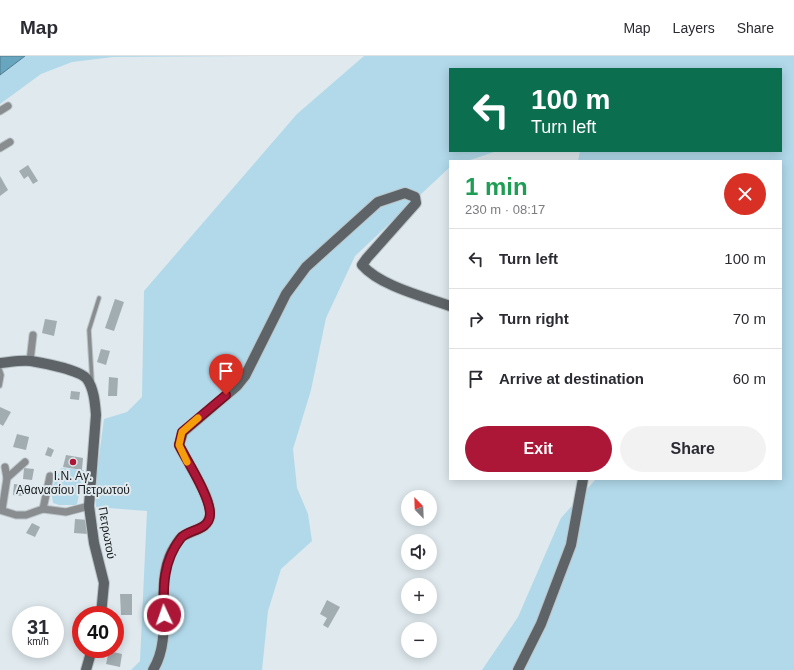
<!DOCTYPE html>
<html lang="en">
<head>
<meta charset="utf-8">
<style>
  :root { --surface:#fff; --page:#f2f2f3; --text:#2b2b33; --muted:#7c7c81; --line:#e1e1e2; --accent:#ac1738 }
  body { margin:0; font-family:Helvetica,sans-serif; background:var(--page); color:var(--text); height:100vh; display:flex; flex-direction:column; font-size:15px; white-space:nowrap }
  * { box-sizing:border-box; margin:0 }
  p { font-size:13px; color:var(--muted) }
  .icon { flex:none; width:22px; height:22px; fill:none; stroke:currentColor; stroke-width:2; stroke-linecap:round; stroke-linejoin:round }
  .map { position:relative; flex:1; overflow:hidden }
  .drawer { position:absolute; left:449px; top:104px; width:333px; height:320px; display:flex; flex-direction:column; background:var(--surface); border-radius:0px; box-shadow:0 2px 10px #0003 }
  .drawer>* { flex:none }
  .hud { position:absolute; left:449px; top:12px; width:333px; height:84px; border-radius:0px; box-shadow:0 2px 10px #0003; background:#0b6e4f; color:#fff; overflow:hidden }
  .needle { width:26px; rotate:337deg }
  .tools { position:absolute; left:401px; top:434px; display:grid; gap:8px }
  .tools a { display:grid; place-items:center; width:36px; height:36px; border-radius:50%; background:var(--surface); box-shadow:0 2px 10px #0003; font-size:20px }
  .speed { position:absolute; left:12px; top:550px; display:flex; gap:8px; font-size:20px; font-weight:700; text-align:center }
  .speed>* { display:grid; place-content:center; width:52px; height:52px; border-radius:50%; background:var(--surface); box-shadow:0 2px 10px #0003; line-height:1 }
  .speed small { font-size:10px; font-weight:400 }
  .speed .limit { border:6px solid #d22; background:#fff; color:#111 }
  .pin { position:absolute; display:grid; place-items:center; width:34px; height:34px; color:#fff; margin:-41px -17px; border-radius:50% 50% 50% 0; rotate:-45deg; box-shadow:0 0 4px #0007 }
  .pin .icon { rotate:45deg }
  .me { position:absolute; width:44px; margin:-22px; rotate:357deg; stroke-linejoin:round; filter:drop-shadow(0 0 3px #0008) }
  .turn { display:flex; align-items:center; gap:14px; height:84px; padding:0 16px; font-size:18px }
  .turn .icon { width:52px; height:52px; stroke-width:2.5 }
  .turn b { display:block; font-size:28px; line-height:34px }
  .round { display:grid; place-items:center; flex:none; width:42px; height:42px; border-radius:21px; background:var(--page) }
  .summary { display:flex; align-items:center; justify-content:space-between; height:68px; padding:0 16px }
  h1 { font-size:24px; font-weight:600; line-height:30px; color:#1e9e55 }
  .cta { display:flex; gap:8px; margin-top:auto; padding:8px 16px }
  .cta a { flex:1; height:46px; border-radius:24px; background:var(--accent); color:#fff; font-size:16px; font-weight:600; line-height:46px; text-align:center }
  .cta a+a { background:var(--page); color:var(--text) }
  ul { padding:0; list-style:none }
  li { display:flex; align-items:center; gap:12px; height:60px; padding:0 16px; border-top:1px solid var(--line) }
  li div { flex:1 }
  li b { display:block; font-size:15px }
  li em { font-style:normal }
  header { display:flex; align-items:center; gap:24px; box-sizing:border-box; height:56px; padding:0 20px; background:var(--surface); border-bottom:1px solid var(--line) }
  header strong { font-size:19px }
  nav { display:flex; gap:22px; margin-inline-start:auto; font-size:14px }
  .map>svg:first-child { display:block }
</style>
</head>
<body>
<header>
<strong>Map</strong>
<nav><a>Map</a><a>Layers</a><a>Share</a></nav>
</header>
<div class="map">
<svg width="794" height="614" viewBox="0 0 794 614">
  <rect width="100%" height="100%" fill="#dfe9ee"/>
  <g fill="#b1d9ea">
    <path d="M25,0H249L113,1L72,6L41,18L0,48V19Z"/>
    <path d="M364,0H794V614H482L518,561L561,462L596,423H781V105H578L580,95H781V13H450V95H497L467,105H450V111L355,200L326,262L311,334L293,393L297,432L308,458L312,485L281,513L268,555L262,614H131L140,605L147,455L96,451V423L104,363L127,356L142,341L144,235L297,58Z"/>
    <path d="M61,412L84,414L77,448L75,449H59L53,447L51,434Z"/>
  </g>
  <path fill="#68a5be" stroke="#507c8e" d="M0,0H25L0,19Z"/>
  <g fill="#a2adb1">
    <path d="M28,109L38,125L33,128L28,120L24,123L19,115Z"/>
    <path d="M0,120L8,134L0,140Z"/>
    <path d="M115,243L124,246L114,275L105,272Z"/>
    <path d="M45,263L57,265L54,280L42,277Z"/>
    <path d="M101,293L110,295L106,309L97,306Z"/>
    <path d="M109,321L118,322L117,340H108Z"/>
    <path d="M71,335L80,336L79,344L70,343Z"/>
    <path d="M0,351L11,356L3,370L0,368Z"/>
    <path d="M17,378L29,381L26,394L13,391Z"/>
    <path d="M48,391L54,394L51,401L45,399Z"/>
    <path d="M66,399L83,402L82,414L63,411Z"/>
    <path d="M24,412L34,413L32,424L23,423Z"/>
    <path d="M14,428L24,429L23,440L13,439Z"/>
    <path d="M75,463L89,464L88,478L74,477Z"/>
    <path d="M32,467L40,471L35,481L26,477Z"/>
    <path d="M120,538H132V559H121Z"/>
    <path d="M327,544L340,551L328,572L323,569L327,562L320,558Z"/>
    <path d="M109,595L122,598L120,611L106,608Z"/>
  </g>
  <g fill="none" stroke-linecap="round" stroke-linejoin="round">
    <g stroke="#bbc4c9" stroke-width="5.5">
      <g id="lane">
        <path d="M0,313L2,319L0,330"/>
        <path d="M92,325L89,274L99,242"/>
      </g>
    </g>
    <g stroke="#bbc4c9" stroke-width="9">
      <g id="street">
        <path d="M0,55L8,50"/>
        <path d="M0,92L10,86"/>
        <path d="M30,305L33,279"/>
        <path d="M5,411L7,422"/>
        <path d="M43,453L50,420"/>
        <path d="M0,454L16,459H26L43,453L66,456L89,450"/>
        <path d="M2,454L7,422L25,406"/>
      </g>
    </g>
    <g stroke="#bbc4c9" stroke-width="12">
      <g id="secondary">
        <path d="M0,307C10,306 21,304 31,305C43,307 80,314 87,323C94,333 95,347 96,359L89,450L94,487L104,527L101,559"/>
        <path d="M86,614L92,593"/>
        <path d="M153,614C175,578 153,532 172,495C175,490 179,482 183,480C193,474 209,473 210,458C211,441 187,406 179,389L183,376L237,330L245,320L286,238L306,211L378,146L405,137L415,141L416,147L367,202L362,209C380,230 425,241 450,250"/>
        <path d="M518,614L541,568L571,489L583,423"/>
      </g>
    </g>
    <use href="#lane" stroke="#898d8f" stroke-width="3.5"/>
    <use href="#street" stroke="#898d8f" stroke-width="7"/>
    <use href="#secondary" stroke="#5d6366" stroke-width="10"/>
  </g>
  <g fill="none" stroke-linecap="round" stroke-linejoin="round">
    <g stroke="#700f24" stroke-width="10">
      <path id="route" d="M164,559C163,531 163,505 181,482C188,473 209,475 210,459C211,442 187,405 179,389L182,376L226,339"/>
    </g>
    <use href="#route" stroke="#ac1738" stroke-width="7"/>
    <path stroke="#f59e0b" stroke-width="7" d="M187,406L179,389L182,376L198,362"/>
  </g>
  <circle fill="#ac1738" stroke="#dfe9ee" stroke-width="1.5" cx="73" cy="406" r="4"/>
  <g text-anchor="middle" dominant-baseline="central" stroke-width="4" stroke-linejoin="round" paint-order="stroke">
    <g font-size="12" fill="#191d1f" stroke="#dfe9ee">
      <text x="73" y="420">Ι.Ν. Αγ.<tspan x="73" dy="14">Αθανασίου Πετρωτού</tspan></text>
    </g>
    <g font-size="12" fill="#191d1f" stroke="#dfe9ee">
      <text transform="translate(107 477) rotate(80)">Πετρωτού</text>
    </g>
  </g>
</svg>
<div class="tools">
<a><svg class="needle" viewBox="-14 -14 28 28"><path d="M0-13l5 13h-10z" fill="#e53935"/><path d="M0 13l5-13h-10z" fill="#7c7c81"/></svg></a>
<a><svg class="icon" aria-label="sound" viewBox="0 0 24 24"><path d="M4 9h4l5-4v14l-5-4H4zM17 9q2 3 0 6"/></svg></a>
<a>+</a>
<a>−</a>
</div>
<div class="speed"><div>31<small>km/h</small></div><div class="limit">40</div></div>
<div class="pin" style="left:226px;top:339px;background:#d93025"><svg class="icon" aria-label="arrive" viewBox="0 0 24 24"><path d="M6 21V4h12l-3 4 3 4H6"/></svg></div>
<svg class="me" style="left:164px;top:559px" viewBox="-20 -20 40 40"><circle r="17" fill="#ac1738" stroke="#fff" stroke-width="3"/><path d="M0-11L8 9 0 5-8 9z" fill="#fff"/></svg>
<div class="hud">
<div class="turn"><svg class="icon" aria-label="left" viewBox="0 0 24 24"><path d="M17 20v-9H6M10 6l-5 5 5 5"/></svg><div><b>100 m</b>Turn left</div></div>
</div>
<section class="drawer">
<div class="summary"><div><h1>1 min</h1><p>230 m · 08:17</p></div><a class="round" style="background:#d93025;color:#fff"><svg class="icon" aria-label="close" viewBox="0 0 24 24"><path d="M6 6l12 12M18 6L6 18"/></svg></a></div>
<ul>
<li><svg class="icon" aria-label="left" viewBox="0 0 24 24"><path d="M17 20v-9H6M10 6l-5 5 5 5"/></svg><div><b>Turn left</b></div><em>100 m</em></li>
<li><svg class="icon" aria-label="right" viewBox="0 0 24 24"><path d="M7 20v-9h11M14 6l5 5-5 5"/></svg><div><b>Turn right</b></div><em>70 m</em></li>
<li><svg class="icon" aria-label="arrive" viewBox="0 0 24 24"><path d="M6 21V4h12l-3 4 3 4H6"/></svg><div><b>Arrive at destination</b></div><em>60 m</em></li>
</ul>
<div class="cta"><a>Exit</a><a>Share</a></div>
</section>
</div>
</body>
</html>
